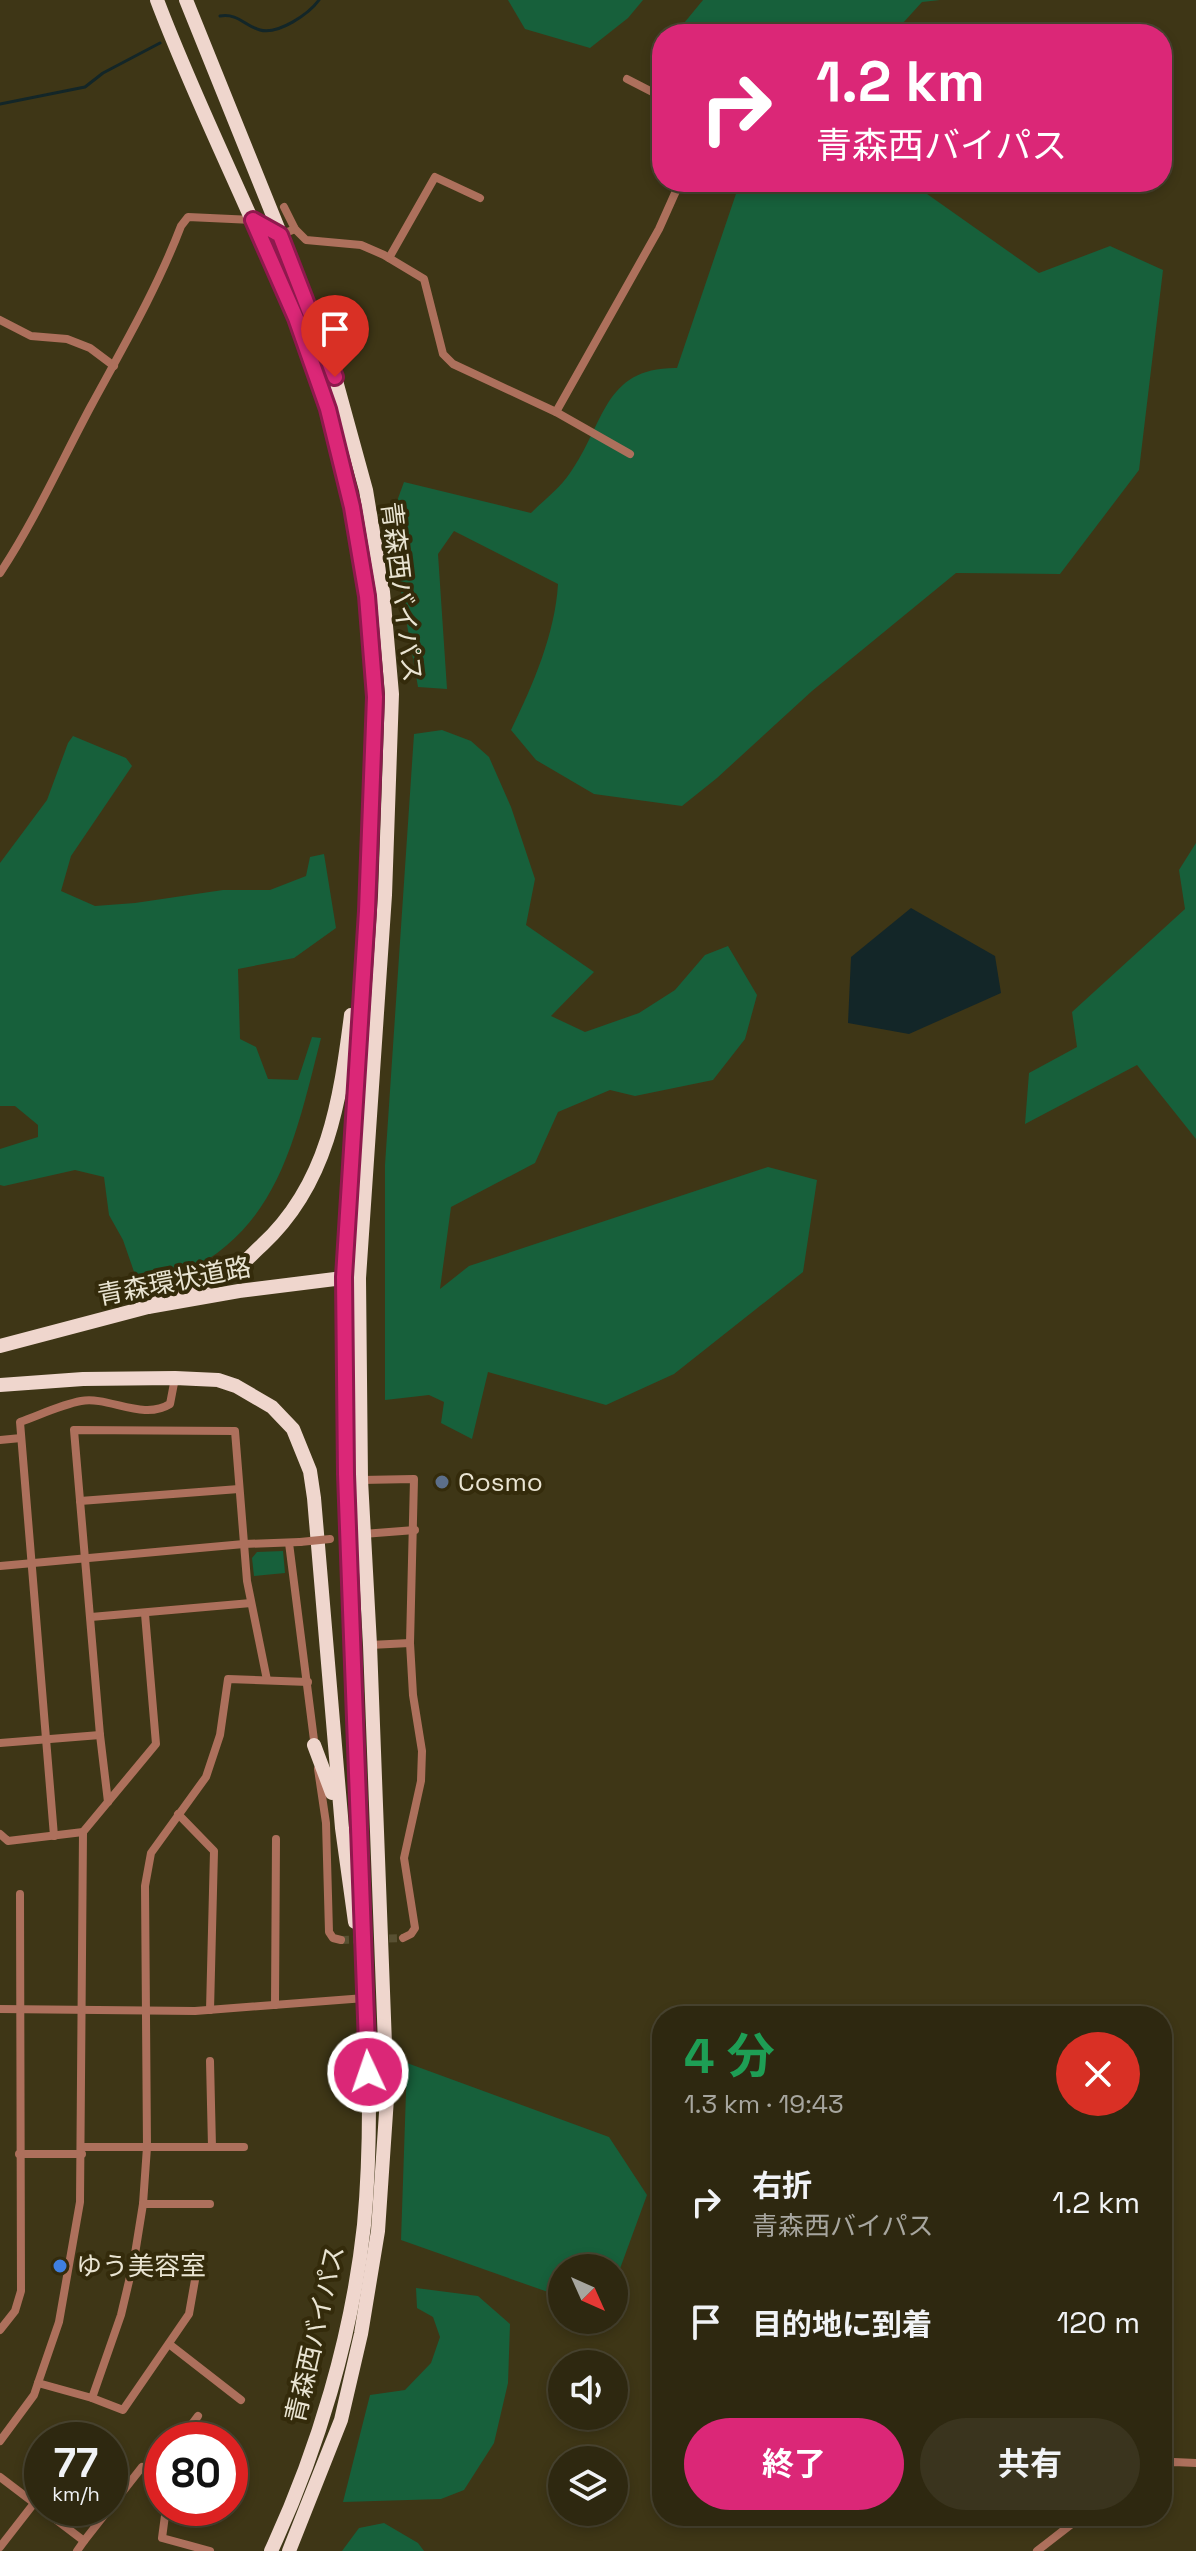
<!DOCTYPE html>
<html lang="ja">
<head>
<meta charset="utf-8">
<style>
  :root { --surface:#2e2810; --page:#3a341e; --text:#f1f3f6; --muted:#a7a69f; --line:#494430; --accent:#db2777 }
  body { margin:0; font-family:"Space Grotesk","Noto Sans JP",sans-serif; background:var(--page); color:var(--text); height:100vh; display:flex; flex-direction:column; font-size:30px; white-space:nowrap }
  * { box-sizing:border-box; margin:0 }
  p { font-size:26px; color:var(--muted) }
  .icon { flex:none; width:44px; height:44px; fill:none; stroke:currentColor; stroke-width:2; stroke-linecap:round; stroke-linejoin:round }
  .map { position:relative; flex:1; overflow:hidden }
  .side { position:absolute; left:652px; top:2006px; width:520px; height:520px; display:flex; flex-direction:column; background:var(--surface); border-radius:32px; box-shadow:0 4px 12px #0003,0 0 0 2px var(--line) }
  .side>* { flex:none }
  .guide { position:absolute; left:652px; top:24px; width:520px; height:168px; border-radius:32px; box-shadow:0 4px 12px #0003,0 0 0 2px var(--line); background:#db2777; color:#fff; overflow:hidden }
  .needle { width:52px; rotate:135deg }
  .tools { position:absolute; left:548px; top:2254px; display:grid; gap:16px }
  .tools a { display:grid; place-items:center; width:80px; height:80px; border-radius:50%; background:var(--surface); box-shadow:0 4px 12px #0003,0 0 0 2px var(--line); font-size:40px }
  .speed { position:absolute; left:24px; top:2422px; display:flex; gap:16px; font-size:40px; font-weight:700; text-align:center }
  .speed>* { display:grid; place-content:center; width:104px; height:104px; border-radius:50%; background:var(--surface); box-shadow:0 4px 12px #0003,0 0 0 2px var(--line); line-height:1 }
  .speed small { font-size:20px; font-weight:400 }
  .speed .limit { border:12px solid #d22; background:#fff; color:#111 }
  .pin { position:absolute; display:grid; place-items:center; width:68px; height:68px; color:#fff; margin:-82px -34px; border-radius:50% 50% 50% 0; rotate:-45deg; box-shadow:0 0 8px #0007 }
  .pin .icon { rotate:45deg }
  .me { position:absolute; width:88px; margin:-44px; rotate:357deg; stroke-linejoin:round; filter:drop-shadow(0 0 6px #0008) }
  .turn { display:flex; align-items:center; gap:28px; height:168px; padding:0 32px; font-size:36px }
  .turn .icon { width:104px; height:104px; stroke-width:2.5 }
  .turn b { display:block; font-size:56px; line-height:68px }
  .round { display:grid; place-items:center; flex:none; width:84px; height:84px; border-radius:42px; background:var(--page) }
  .head { display:flex; align-items:center; justify-content:space-between; height:136px; padding:0 32px }
  h1 { font-size:48px; font-weight:700; line-height:60px; color:#1e9e55 }
  .button { display:flex; gap:16px; margin-top:auto; padding:16px 32px }
  .button a { flex:1; height:92px; border-radius:48px; background:var(--accent); color:#fff; font-size:32px; font-weight:700; line-height:92px; text-align:center }
  .button a+a { background:var(--page); color:var(--text) }
  ul { padding:0; list-style:none }
  li { display:flex; align-items:center; gap:24px; height:120px; padding:0 32px }
  li div { flex:1 }
  li b { display:block; font-size:30px }
  li em { font-style:normal }
  .map>svg:first-child { display:block }
</style>
</head>
<body>
<div class="map">
<svg width="1196" height="2551" viewBox="0 0 1196 2551">
  <rect width="100%" height="100%" fill="#3e3616"/>
  <g fill="#17603b">
    <path d="M508,0H643L628,18L590,48L525,29Z"/>
    <path d="M703,0H940L922,2L893,34H675Z"/>
    <path d="M740,182H916L920,189L1039,273L1110,246L1163,270L1139,470L1060,574L956,573L812,691L717,778L682,806L594,794L536,760L511,730C533,685 555,634 558,584L454,531L438,554L447,689L418,687L389,523L404,482L531,513C544,500 560,488 570,473C605,424 603,367 677,368Z"/>
    <path d="M442,730L471,741L489,757L511,807L535,879L526,925L594,972L551,1016L585,1032L639,1013L675,990L705,955L728,946L757,995L745,1039L713,1080L635,1096L610,1090L558,1112L535,1163L451,1207L440,1289L469,1266L768,1167L817,1180L803,1272L674,1374L606,1405L488,1372L472,1439L441,1423L444,1402L429,1395L385,1400V1165L414,734Z"/>
    <path d="M73,736L126,758L132,766L71,856L61,891L95,906L135,903L223,890H270L306,876L310,857L324,854L336,928L294,958L238,969L240,1039L256,1047L268,1079L298,1080L312,1037L321,1038C291,1156 273,1252 140,1289L123,1240L109,1215L104,1177L75,1170L4,1186L0,1185V1149L38,1137V1125L15,1106H0V863L47,800L68,743Z"/>
    <path d="M1196,843V1139L1137,1065L1025,1124L1029,1073L1077,1047L1072,1012L1185,909L1179,870Z"/>
    <path d="M283,1551L285,1573L254,1576L252,1558L257,1552Z"/>
    <path d="M407,2063L609,2137L647,2195L614,2285V2268H562V2297L401,2240Z"/>
    <path d="M416,2288L478,2296L510,2324L508,2383L494,2443L464,2490L441,2499L343,2502L370,2395L405,2390L431,2363L440,2337L433,2317L417,2308Z"/>
    <path d="M384,2523L418,2543L424,2551H342L359,2528Z"/>
  </g>
  <path fill="#132628" d="M911,908L995,956L1001,993L909,1034L848,1023L851,957Z"/>
  <g fill="none" stroke-linecap="round" stroke-linejoin="round">
    <g stroke="#132628" stroke-width="3">
      <path d="M220,16C238,13 245,26 260,30C278,35 309,14 319,0"/>
      <path d="M0,104L85,87L103,73L160,43"/>
    </g>
    <path stroke="#585032" stroke-width="8" stroke-dasharray="8 4" stroke-linecap="butt" d="M341,1940L403,1938"/>
    <g stroke="#ad705c" stroke-width="8">
      <path d="M627,79L662,97"/>
      <path d="M284,207L295,229L306,240L361,245L384,255L424,279L443,354L453,364L556,412L630,454"/>
      <path d="M389,258L435,177L480,198"/>
      <path d="M0,320L31,336L67,339L90,348L114,366"/>
      <path d="M556,412L659,229L680,182"/>
      <path d="M0,573C35,520 61,462 91,406C123,347 157,289 181,226L188,217L253,220L280,235L295,229"/>
      <path d="M0,1440L21,1438"/>
      <path d="M361,1480L414,1479L410,1643L413,1695L422,1751L421,1781L404,1858L415,1928L411,1934L403,1938"/>
      <path d="M80,1501L239,1489"/>
      <path d="M363,1534L415,1530"/>
      <path d="M289,1543L315,1748"/>
      <path d="M0,1566L244,1544L300,1542"/>
      <path d="M91,1617L251,1603"/>
      <path d="M370,1645L410,1643"/>
      <path d="M0,1743L100,1735"/>
      <path d="M318,1769L326,1823L329,1932L333,1938L341,1940"/>
      <path d="M108,1802L100,1735L74,1430L235,1431L247,1581L267,1680"/>
      <path d="M178,1814L214,1851L210,2010"/>
      <path d="M0,1834L8,1841L83,1832"/>
      <path d="M54,1836L20,1422C40,1415 60,1405 81,1401C109,1396 143,1421 170,1404L175,1378"/>
      <path d="M275,2005L276,1839"/>
      <path d="M0,2009L195,2011L365,1998"/>
      <path d="M210,2061L212,2147"/>
      <path d="M82,2147H244"/>
      <path d="M19,2154H82"/>
      <path d="M143,2204H210"/>
      <path d="M0,2330L15,2311L21,2291L20,1894"/>
      <path d="M169,2344L241,2400"/>
      <path d="M38,2383L92,2398L123,2410L189,2314L198,2263L134,2260"/>
      <path d="M92,2398L121,2315L134,2260L143,2204L147,2147L145,1886L151,1853L206,1777L220,1735L228,1679L308,1682"/>
      <path d="M83,2440L86,2435"/>
      <path d="M180,2440L198,2416"/>
      <path d="M0,2441L34,2395L38,2383L59,2322L80,2202L83,1832L156,1744L145,1614"/>
      <path d="M1162,2465L1174,2462L1196,2463"/>
      <path d="M0,2477L84,2541L77,2551"/>
      <path d="M166,2508L162,2538L210,2551"/>
      <path d="M84,2541L142,2467"/>
      <path d="M0,2547L42,2493"/>
      <path d="M1037,2551L1082,2516"/>
    </g>
    <g stroke="#efd6cd" stroke-width="14">
      <path d="M157,0C222,172 318,330 353,512C394,724 363,951 351,1165C348,1204 345,1243 344,1282C343,1479 355,1675 361,1871C365,1989 375,2107 364,2225C352,2336 318,2450 271,2551"/>
      <path d="M186,0L305,295L335,377L366,490L383,592L392,694L385,895L359,1278L361,1480L370,1645L387,2098L378,2231L361,2334L341,2420L289,2551"/>
      <path d="M148,1307C174,1295 217,1281 239,1266C247,1261 254,1252 262,1245C328,1184 340,1101 351,1015"/>
      <path d="M0,1346L148,1307L239,1291L351,1277"/>
      <path d="M0,1385L83,1379L175,1378L218,1380L236,1386L272,1407L293,1429L310,1471L314,1498L342,1828L355,1922"/>
      <path d="M314,1745L332,1793"/>
    </g>
    <path stroke="#ad705c" stroke-width="8" d="M300,1542L330,1539"/>
  </g>
  <g fill="none" stroke-linecap="round" stroke-linejoin="round">
    <g stroke="#8e194d" stroke-width="20">
      <path id="route" d="M335,377L280,235L253,220L296,318L328,409L352,507L367,596L375,697L367,911L344,1277L346,1474L368,2072"/>
    </g>
    <use href="#route" stroke="#db2777" stroke-width="14"/>
  </g>
  <circle fill="#5c6f8a" stroke="#342b0b" stroke-width="3" cx="442" cy="1482" r="8"/>
  <circle fill="#3f7fe0" stroke="#342b0b" stroke-width="3" cx="60" cy="2266" r="8"/>
  <g text-anchor="middle" dominant-baseline="central" stroke-width="8" stroke-linejoin="round" paint-order="stroke">
    <g font-size="26" fill="#e9e4d2" stroke="#342b0b">
      <text transform="translate(402 592) rotate(83)">青森西バイパス</text>
      <text transform="translate(174 1281) rotate(-11)">青森環状道路</text>
      <text transform="translate(315 2334) rotate(-77)">青森西バイパス</text>
    </g>
    <g font-size="26" fill="#e9e4d2" stroke="#342b0b" text-anchor="start">
      <text x="458" y="1482">Cosmo</text>
      <text x="76" y="2266">ゆう美容室</text>
    </g>
  </g>
</svg>
<div class="tools">
<a><svg class="needle" viewBox="-14 -14 28 28"><path d="M0-13l5 13h-10z" fill="#e53935"/><path d="M0 13l5-13h-10z" fill="#a7a69f"/></svg></a>
<a><svg class="icon" aria-label="sound" viewBox="0 0 24 24"><path d="M4 9h4l5-4v14l-5-4H4zM17 9q2 3 0 6"/></svg></a>
<a><svg class="icon" aria-label="layers" viewBox="0 0 24 24"><path d="M12 4l9 5-9 5-9-5zM3 14l9 5 9-5"/></svg></a>
</div>
<div class="speed"><div>77<small>km/h</small></div><div class="limit">80</div></div>
<div class="pin" style="left:335px;top:377px;background:#d93025"><svg class="icon" aria-label="arrive" viewBox="0 0 24 24"><path d="M6 21V4h12l-3 4 3 4H6"/></svg></div>
<svg class="me" style="left:368px;top:2072px" viewBox="-20 -20 40 40"><circle r="17" fill="#db2777" stroke="#fff" stroke-width="3"/><path d="M0-11L8 9 0 5-8 9z" fill="#fff"/></svg>
<div class="guide">
<div class="turn"><svg class="icon" aria-label="right" viewBox="0 0 24 24"><path d="M7 20v-9h11M14 6l5 5-5 5"/></svg><div><b>1.2 km</b>青森西バイパス</div></div>
</div>
<section class="side">
<div class="head"><div><h1>4 分</h1><p>1.3 km · 19:43</p></div><a class="round" style="background:#d93025;color:#fff"><svg class="icon" aria-label="close" viewBox="0 0 24 24"><path d="M6 6l12 12M18 6L6 18"/></svg></a></div>
<ul>
<li><svg class="icon" aria-label="right" viewBox="0 0 24 24"><path d="M7 20v-9h11M14 6l5 5-5 5"/></svg><div><b>右折</b><p>青森西バイパス</p></div><em>1.2 km</em></li>
<li><svg class="icon" aria-label="arrive" viewBox="0 0 24 24"><path d="M6 21V4h12l-3 4 3 4H6"/></svg><div><b>目的地に到着</b></div><em>120 m</em></li>
</ul>
<div class="button"><a>終了</a><a>共有</a></div>
</section>
</div>
</body>
</html>
